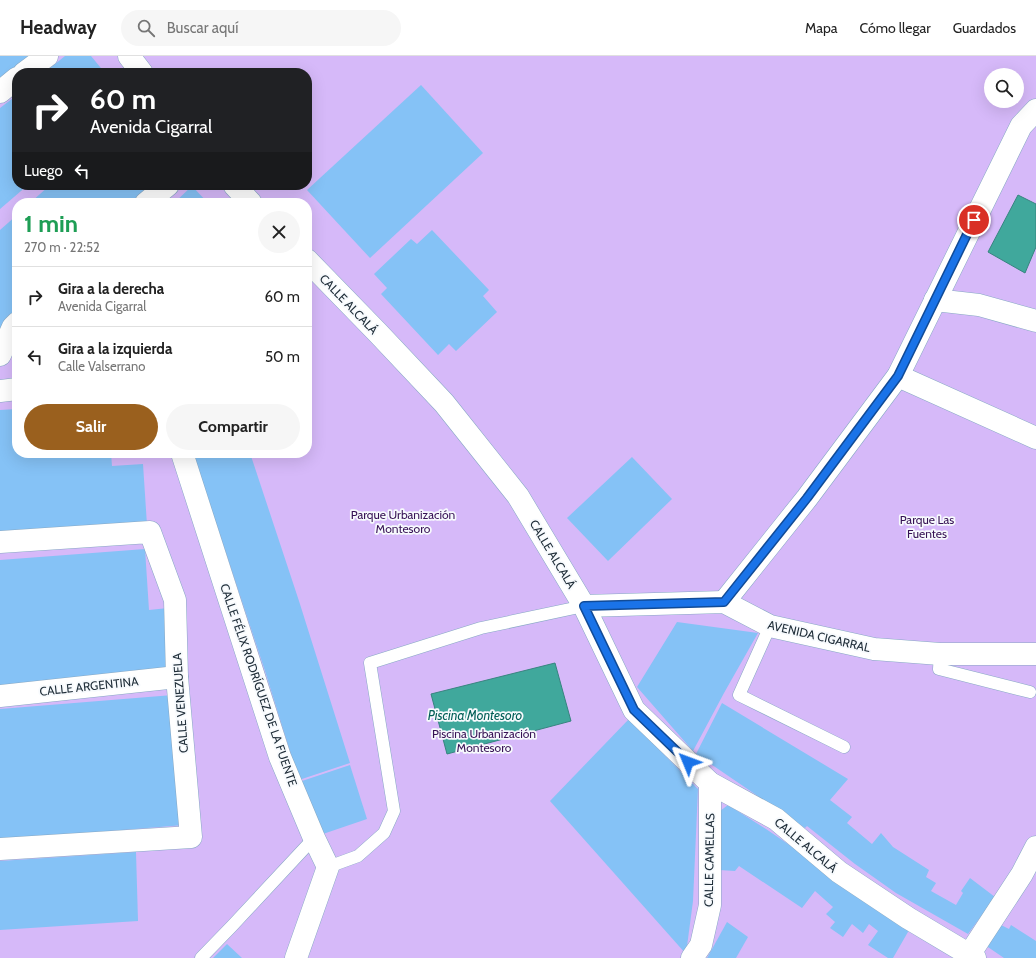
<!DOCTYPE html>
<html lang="es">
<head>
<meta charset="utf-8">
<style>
  :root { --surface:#fff; --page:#f6f6f6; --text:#222; --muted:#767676; --line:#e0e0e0; --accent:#9a601e }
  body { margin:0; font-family:Cabin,sans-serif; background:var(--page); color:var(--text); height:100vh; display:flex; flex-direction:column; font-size:15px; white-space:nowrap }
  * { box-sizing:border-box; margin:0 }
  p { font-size:13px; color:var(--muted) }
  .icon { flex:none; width:22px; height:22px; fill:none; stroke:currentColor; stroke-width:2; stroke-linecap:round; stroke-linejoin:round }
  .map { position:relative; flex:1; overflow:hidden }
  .side { position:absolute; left:12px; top:142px; width:300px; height:260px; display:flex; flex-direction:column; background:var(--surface); border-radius:16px; box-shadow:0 4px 16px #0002 }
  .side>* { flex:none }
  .top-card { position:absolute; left:12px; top:12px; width:300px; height:122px; border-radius:16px; box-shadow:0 4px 16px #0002; background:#202124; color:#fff; overflow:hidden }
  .fabs { position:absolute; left:984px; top:12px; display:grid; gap:8px }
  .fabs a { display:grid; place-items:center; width:40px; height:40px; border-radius:50%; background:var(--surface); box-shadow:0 4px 16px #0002; font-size:20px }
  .pin { position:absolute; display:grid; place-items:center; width:34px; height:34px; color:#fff; margin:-17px; border:2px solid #fff; border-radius:50%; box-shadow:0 1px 4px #0007 }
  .me { position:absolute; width:44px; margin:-22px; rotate:314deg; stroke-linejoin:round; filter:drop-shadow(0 0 3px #0008) }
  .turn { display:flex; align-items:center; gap:14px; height:84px; padding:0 12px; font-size:18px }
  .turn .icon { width:52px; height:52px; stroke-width:2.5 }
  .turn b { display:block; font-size:28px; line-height:34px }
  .then { display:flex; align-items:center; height:38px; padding:0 12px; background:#0003; gap:8px; font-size:15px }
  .round { display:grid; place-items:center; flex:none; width:42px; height:42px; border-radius:21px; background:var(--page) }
  .head { display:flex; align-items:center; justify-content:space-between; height:68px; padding:0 12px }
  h1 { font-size:24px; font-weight:700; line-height:30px; color:#1e9e55 }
  .cta { display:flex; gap:8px; margin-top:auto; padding:8px 12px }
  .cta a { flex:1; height:46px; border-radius:24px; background:var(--accent); color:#fff; font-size:16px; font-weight:700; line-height:46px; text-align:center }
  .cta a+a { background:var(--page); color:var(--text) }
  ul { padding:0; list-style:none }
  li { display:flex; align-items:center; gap:12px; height:60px; padding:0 12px; border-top:1px solid var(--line) }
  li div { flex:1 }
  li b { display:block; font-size:15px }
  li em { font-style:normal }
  header { display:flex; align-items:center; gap:24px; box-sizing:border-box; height:56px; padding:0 20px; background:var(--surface); border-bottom:1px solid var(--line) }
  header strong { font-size:19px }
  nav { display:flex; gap:22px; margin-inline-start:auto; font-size:14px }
  .search { width:280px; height:36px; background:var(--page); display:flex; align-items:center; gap:10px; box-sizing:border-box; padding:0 14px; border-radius:22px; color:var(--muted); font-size:15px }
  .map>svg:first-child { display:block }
</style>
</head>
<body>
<header>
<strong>Headway</strong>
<div class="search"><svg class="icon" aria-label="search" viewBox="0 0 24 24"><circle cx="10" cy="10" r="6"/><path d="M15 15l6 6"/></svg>Buscar aquí</div>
<nav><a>Mapa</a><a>Cómo llegar</a><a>Guardados</a></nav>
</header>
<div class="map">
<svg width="1036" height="902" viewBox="0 0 1036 902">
  <rect width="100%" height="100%" fill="#bcdefb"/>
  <path fill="#d6b9f9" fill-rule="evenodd" d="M0,0H1036V902H0ZM17,17H307V129H17ZM991,19H1017V45H991ZM17,147H307V397H17Z"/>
  <g fill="#40a89c" stroke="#37847f">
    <path d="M1018,139L1036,148V191L1025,217L988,196Z"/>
    <path d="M555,607L571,665L447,698L431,638Z"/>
  </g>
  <g fill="#85c2f6">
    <path d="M0,0H32L0,27Z"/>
    <path d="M65,0H91L105,17H44Z"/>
    <path d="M421,29L483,97L370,202L307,134Z"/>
    <path d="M17,39V129H28L0,153V52Z"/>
    <path d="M50,129H164L143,147H30Z"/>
    <path d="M192,130L208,147H174Z"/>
    <path d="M17,159V258L0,280V174Z"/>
    <path d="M432,174L489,234L483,240L497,256L456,295L449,288L438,299L381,238L387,232L374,218L411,183L417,188Z"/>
    <path d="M17,353V397H111L112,410L143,408L147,469L0,479V354Z"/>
    <path d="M193,397H250L299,545L350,707L299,724L265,615Z"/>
    <path d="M632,401L672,443L608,505L567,462Z"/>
    <path d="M145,493L149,554L168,552L173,617L0,631V504Z"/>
    <path d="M677,566L758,577L724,637L693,695L637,631Z"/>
    <path d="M173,639L184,769L0,784V653Z"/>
    <path d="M722,647L848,723L830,744L852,761L847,767L872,788L881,777L893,791L929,814L926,821L936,827L931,835L956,849L963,837L961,835L970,822L995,841L968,878L896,837L855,808L807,770L805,772L696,698Z"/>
    <path d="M629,663L698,733L693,845L686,898L550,745Z"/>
    <path d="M350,709L367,763L320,779L302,725Z"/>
    <path d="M728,749L766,773L807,801L912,869L893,902H888L868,889L878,875L869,868L863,877L852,868L843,881L830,872L835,866L826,858L833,851L815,835L802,852L739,810L735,815L719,814L720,755Z"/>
    <path d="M136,796L138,865L0,874V805Z"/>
    <path d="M1004,857L1008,860L1001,869L1009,873L1011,869L1036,885V902H1004L982,887Z"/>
    <path d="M727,866L748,881L736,902H707Z"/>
    <path d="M227,888L242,902H213Z"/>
  </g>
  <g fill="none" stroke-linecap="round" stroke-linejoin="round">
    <g stroke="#87a8c4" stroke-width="13">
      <g id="service">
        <path d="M770,570L739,639L844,691"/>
        <path d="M940,598L939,613L1030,636"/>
        <path d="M328,811L358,800L384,777L394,755L370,607L481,572L584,550"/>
        <path d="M201,902L232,870L314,782"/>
      </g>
    </g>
    <g stroke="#87a8c4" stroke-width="23">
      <g id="minor">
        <path d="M129,0L142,17"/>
        <path d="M24,17L47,0"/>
        <path d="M0,36L17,22"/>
        <path d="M234,129L251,147"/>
        <path d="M146,147L168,129"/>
        <path d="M307,204L378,277L444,347L518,440L584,550L634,654L710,727L776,763L839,816L908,862L975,902"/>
        <path d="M935,244L979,249L1036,265"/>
        <path d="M0,299L13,271L17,267"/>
        <path d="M898,320L1036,382"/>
        <path d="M0,335L17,333"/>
        <path d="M182,397L280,701L314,782L328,811L296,902"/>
        <path d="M0,486L150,476L175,544L177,621L191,781L0,793"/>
        <path d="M724,546L807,442L898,320L1021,70L1036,54"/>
        <path d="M584,550L724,546L770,570L874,593L940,598H1036"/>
        <path d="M0,640L177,621"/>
        <path d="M969,899L1022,818L1036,791"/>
        <path d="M692,902L701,889L710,849V727"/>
      </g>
    </g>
    <use href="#service" stroke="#fff" stroke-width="12"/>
    <use href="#minor" stroke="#fff" stroke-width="22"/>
  </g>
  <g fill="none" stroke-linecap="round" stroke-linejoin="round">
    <g stroke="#114b97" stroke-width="10">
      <path id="route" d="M688,706L634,654L584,550L724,546L807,442L898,320L974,164"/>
    </g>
    <use href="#route" stroke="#1a73e8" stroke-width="7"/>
  </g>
  <g text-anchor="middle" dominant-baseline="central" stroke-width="3.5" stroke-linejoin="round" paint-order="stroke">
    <g font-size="12" fill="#212f3a" stroke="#f7fafd">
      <text transform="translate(349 248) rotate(46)">CALLE ALCALÁ</text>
      <text transform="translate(553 498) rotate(59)">CALLE ALCALÁ</text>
      <text transform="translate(819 580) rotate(13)">AVENIDA CIGARRAL</text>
      <text transform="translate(259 629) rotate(71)">CALLE FÉLIX RODRÍGUEZ DE LA FUENTE</text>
      <text transform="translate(89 630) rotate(-6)">CALLE ARGENTINA</text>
      <text transform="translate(180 647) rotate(-94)">CALLE VENEZUELA</text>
      <text transform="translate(806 789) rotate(40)">CALLE ALCALÁ</text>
      <text transform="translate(709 804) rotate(-89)">CALLE CAMELLAS</text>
    </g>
    <g font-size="12" fill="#371255" stroke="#f7fafd">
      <text x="403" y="458">Parque Urbanización<tspan x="403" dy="14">Montesoro</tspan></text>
      <text x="927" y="463">Parque Las<tspan x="927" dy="14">Fuentes</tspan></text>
      <text x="484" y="677">Piscina Urbanización<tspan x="484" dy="14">Montesoro</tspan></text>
    </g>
    <g font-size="13" font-style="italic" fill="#025f57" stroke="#f7fafd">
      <text x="475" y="659">Piscina Montesoro</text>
    </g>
  </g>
</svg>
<div class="fabs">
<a><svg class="icon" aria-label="search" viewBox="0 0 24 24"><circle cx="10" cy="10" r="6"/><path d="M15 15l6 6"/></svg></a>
</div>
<div class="pin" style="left:974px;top:164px;background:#d93025"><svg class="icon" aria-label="arrive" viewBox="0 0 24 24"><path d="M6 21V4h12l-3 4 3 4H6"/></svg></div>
<svg class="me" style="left:688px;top:706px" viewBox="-20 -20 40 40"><path d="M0-17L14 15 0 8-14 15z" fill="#1a73e8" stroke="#fff" stroke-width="4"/></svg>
<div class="top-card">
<div class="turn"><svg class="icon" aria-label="right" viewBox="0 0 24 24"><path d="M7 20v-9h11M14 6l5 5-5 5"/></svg><div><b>60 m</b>Avenida Cigarral</div></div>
<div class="then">Luego<svg class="icon" aria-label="left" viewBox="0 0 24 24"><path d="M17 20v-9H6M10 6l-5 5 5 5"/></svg></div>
</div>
<section class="side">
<div class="head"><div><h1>1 min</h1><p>270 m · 22:52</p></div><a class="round"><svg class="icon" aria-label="close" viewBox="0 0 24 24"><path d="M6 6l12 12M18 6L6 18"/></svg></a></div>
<ul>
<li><svg class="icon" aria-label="right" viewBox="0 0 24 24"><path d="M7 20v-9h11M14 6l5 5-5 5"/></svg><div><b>Gira a la derecha</b><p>Avenida Cigarral</p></div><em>60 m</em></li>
<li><svg class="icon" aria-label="left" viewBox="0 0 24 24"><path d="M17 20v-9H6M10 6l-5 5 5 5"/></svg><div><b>Gira a la izquierda</b><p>Calle Valserrano</p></div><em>50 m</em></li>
</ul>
<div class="cta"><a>Salir</a><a>Compartir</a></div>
</section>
</div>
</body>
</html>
